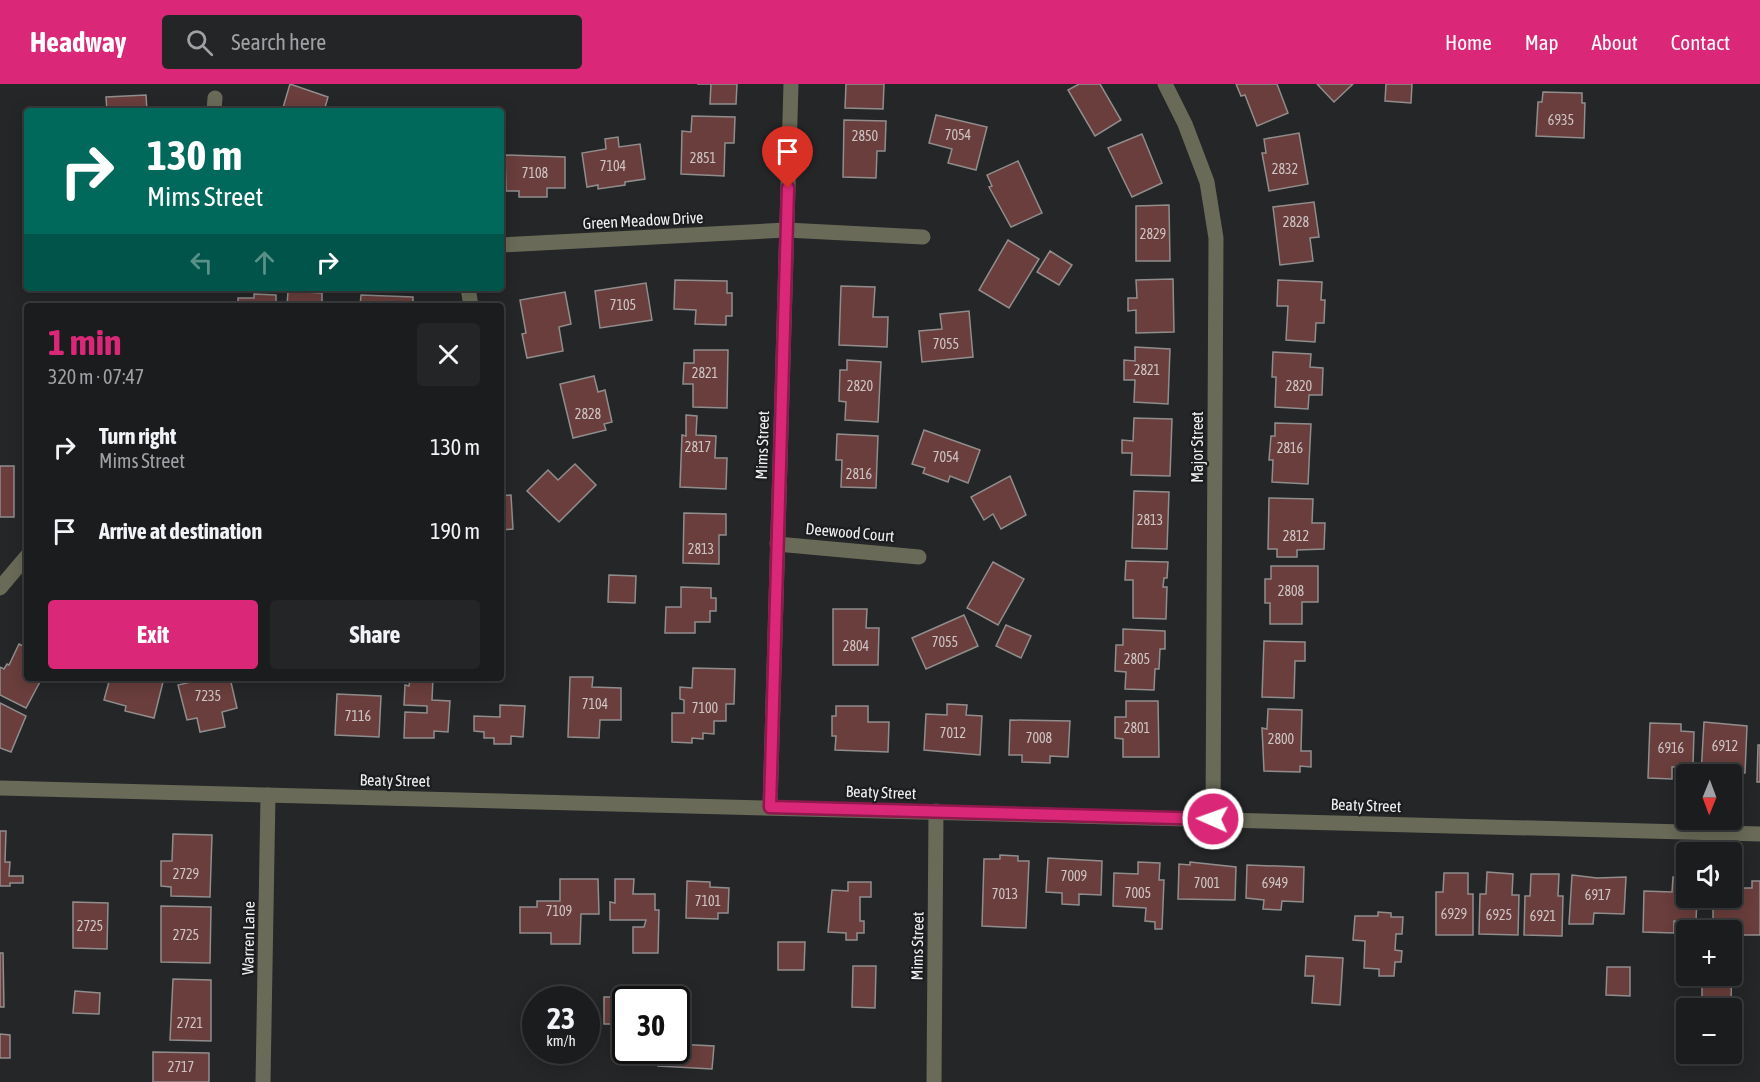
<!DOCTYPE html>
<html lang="en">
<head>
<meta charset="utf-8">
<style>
  :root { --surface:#1b1c1e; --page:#242527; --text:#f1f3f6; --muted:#a0a1a4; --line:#393a3c; --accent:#db2777 }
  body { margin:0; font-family:"Asap Condensed",sans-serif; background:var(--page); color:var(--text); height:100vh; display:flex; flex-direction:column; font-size:22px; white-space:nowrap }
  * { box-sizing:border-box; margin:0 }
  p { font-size:20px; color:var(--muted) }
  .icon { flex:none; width:33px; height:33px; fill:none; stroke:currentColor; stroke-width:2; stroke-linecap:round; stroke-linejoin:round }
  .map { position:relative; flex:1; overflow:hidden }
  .drawer { position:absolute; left:24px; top:219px; width:480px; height:378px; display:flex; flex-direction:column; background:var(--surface); border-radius:6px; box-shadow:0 3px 15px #0003,0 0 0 2px var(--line) }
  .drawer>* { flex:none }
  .top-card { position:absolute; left:24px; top:24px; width:480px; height:183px; border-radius:6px; box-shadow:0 3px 15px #0003,0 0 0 2px var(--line); background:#00695c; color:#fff; overflow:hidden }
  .needle { width:39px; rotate:181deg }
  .fabs { position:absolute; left:1676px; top:680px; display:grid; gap:12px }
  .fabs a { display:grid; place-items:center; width:66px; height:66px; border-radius:6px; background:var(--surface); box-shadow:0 3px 15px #0003,0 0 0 2px var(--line); font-size:30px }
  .speed { position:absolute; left:522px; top:902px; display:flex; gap:12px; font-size:30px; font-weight:700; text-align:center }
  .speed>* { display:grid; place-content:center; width:78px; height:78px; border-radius:50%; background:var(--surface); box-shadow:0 3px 15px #0003,0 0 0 2px var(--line); line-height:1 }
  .speed small { font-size:15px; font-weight:400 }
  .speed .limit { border:3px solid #111; border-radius:9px; background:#fff; color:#111 }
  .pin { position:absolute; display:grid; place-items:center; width:51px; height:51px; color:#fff; margin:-62px -26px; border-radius:50% 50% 50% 0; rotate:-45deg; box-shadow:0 0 6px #0007 }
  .pin .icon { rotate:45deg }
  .me { position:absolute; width:66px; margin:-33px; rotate:272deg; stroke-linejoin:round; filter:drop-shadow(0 0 4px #0008) }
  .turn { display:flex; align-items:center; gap:21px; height:126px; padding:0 24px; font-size:27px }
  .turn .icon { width:78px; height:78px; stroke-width:2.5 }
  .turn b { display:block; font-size:42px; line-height:51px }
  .lanes { display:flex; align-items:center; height:57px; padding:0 24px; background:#0003; justify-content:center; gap:30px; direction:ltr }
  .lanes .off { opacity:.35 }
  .round { display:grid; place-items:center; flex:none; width:63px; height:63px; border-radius:6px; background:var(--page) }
  .head { display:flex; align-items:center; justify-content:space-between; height:102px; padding:0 24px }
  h1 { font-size:36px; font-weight:700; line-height:45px; color:var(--accent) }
  .primary-button { display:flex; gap:12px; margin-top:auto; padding:12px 24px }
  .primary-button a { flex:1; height:69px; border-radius:6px; background:var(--accent); color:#fff; font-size:24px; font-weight:700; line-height:69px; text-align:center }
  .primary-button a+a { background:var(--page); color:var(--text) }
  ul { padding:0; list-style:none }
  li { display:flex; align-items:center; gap:18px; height:84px; padding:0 24px }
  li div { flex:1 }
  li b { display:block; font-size:22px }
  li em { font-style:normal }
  header { display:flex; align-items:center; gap:36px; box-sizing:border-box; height:84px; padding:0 30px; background:var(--accent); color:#fff }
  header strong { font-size:28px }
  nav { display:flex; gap:33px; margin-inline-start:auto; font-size:21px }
  .search { width:420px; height:54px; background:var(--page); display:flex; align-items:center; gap:15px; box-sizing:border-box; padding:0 21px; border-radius:6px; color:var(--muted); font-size:22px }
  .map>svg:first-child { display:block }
</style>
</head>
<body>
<header>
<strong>Headway</strong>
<div class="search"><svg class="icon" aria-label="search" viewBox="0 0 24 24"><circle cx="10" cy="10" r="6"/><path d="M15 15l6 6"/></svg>Search here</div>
<nav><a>Home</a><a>Map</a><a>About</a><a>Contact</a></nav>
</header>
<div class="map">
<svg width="1760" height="998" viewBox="0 0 1760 998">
  <rect width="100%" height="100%" fill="#242628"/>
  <g fill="#693e3c" stroke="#918d8d" stroke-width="1.5">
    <path d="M290,0L328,13L324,27H282Z"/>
    <path d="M697,0H737L736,20H710L711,0Z"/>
    <path d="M846,0H884L883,25L845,24Z"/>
    <path d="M1079,0H1100L1121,36L1095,52L1068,6Z"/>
    <path d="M1236,0H1277L1288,29L1257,42L1245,11L1241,12Z"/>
    <path d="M1317,0H1353L1334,18Z"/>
    <path d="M1386,0H1412L1411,19L1385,17Z"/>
    <path d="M1543,8L1582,9V19H1585L1584,54L1536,52L1538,18H1542Z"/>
    <path d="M146,11L147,27H107L106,13Z"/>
    <path d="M936,31L987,43L976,86L948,79L952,65L929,59Z"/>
    <path d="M692,32L735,33L734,59H725L724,92L681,90L682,47L691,48Z"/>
    <path d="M844,36L886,37L885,67H877L876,94L843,93Z"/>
    <path d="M1299,49L1308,100L1269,107L1262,69H1266L1264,55Z"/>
    <path d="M1142,50L1162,99L1132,113L1108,64Z"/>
    <path d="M618,53L619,63L640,60L645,95L625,98V101L598,105V101L587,103L582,69L606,65L605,55Z"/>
    <path d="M505,71L565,73V104H547V113H519V107H506Z"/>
    <path d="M1018,77L1042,129L1011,143L989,103L992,102L987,91Z"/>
    <path d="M1314,118L1319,153L1310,154L1313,177L1280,181L1273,123Z"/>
    <path d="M1169,121L1170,177H1136V122Z"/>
    <path d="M1008,156L1039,175L1009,224L979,206Z"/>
    <path d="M1050,167L1072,181L1059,201L1037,188Z"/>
    <path d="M1173,195L1174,248L1136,249V226L1128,227V214H1137L1136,196Z"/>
    <path d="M675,196L727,197V209H732V232H726V241L695,240L696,226L674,225Z"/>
    <path d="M1278,196L1322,198L1321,216H1325L1324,239H1316L1315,258L1286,256L1288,222H1277Z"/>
    <path d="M646,199L652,236L600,244L595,207Z"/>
    <path d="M841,202L875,203L873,233H888L887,263L839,261Z"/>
    <path d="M288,207L322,209V222H287Z"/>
    <path d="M565,208L571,240L559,243L563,267L527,274L522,250L526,249L520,216Z"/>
    <path d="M254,210L276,211V222H238V214H254Z"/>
    <path d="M361,211L413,213V222H360Z"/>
    <path d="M969,227L973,273L922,278L919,247L942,245L940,230Z"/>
    <path d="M1135,263L1170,265L1168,320L1134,318L1135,296H1124V276L1135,277Z"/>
    <path d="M694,266H728L727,324L693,323V300H683L684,279H694Z"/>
    <path d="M1273,268L1311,270L1310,283L1323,284L1322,311H1309L1308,325L1275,323L1276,293H1272Z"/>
    <path d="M847,276L881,278L878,338L845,336L846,318L839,317L840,286H847Z"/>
    <path d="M594,292L598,308L605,306L612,338L604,340L606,346L573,354L560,300Z"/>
    <path d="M686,331L697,332L696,351L716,352L715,374H727L726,405L680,403L682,351L686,352Z"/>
    <path d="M1134,334L1172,335L1170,392L1131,391L1132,369H1122V356L1133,357Z"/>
    <path d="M1275,339L1311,340L1308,400L1272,398L1273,376H1269L1271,352H1275Z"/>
    <path d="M924,346L980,366L968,399L950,392L948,398L923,389L925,384L912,380Z"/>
    <path d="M837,350L878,352L876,404L841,403L842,376H836Z"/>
    <path d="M575,380L596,401L559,438L527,407L548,386L558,396Z"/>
    <rect x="0" y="382" width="14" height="51"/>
    <path d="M1010,392L1026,431L1001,445L993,430L984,436L971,413Z"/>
    <path d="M1134,407L1169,408L1167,465L1132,464Z"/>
    <path d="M511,411L513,445L501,446V412Z"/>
    <path d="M1269,414L1313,415L1312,439H1325L1324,465L1297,466V473H1277V465H1268Z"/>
    <path d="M684,429L726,430V451H719V480L683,479Z"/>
    <path d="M1126,477L1168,478L1167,494H1164L1163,503H1167L1166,535L1133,534V496H1125Z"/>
    <path d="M993,478L1024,495L998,541L967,524Z"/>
    <path d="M1271,482H1318V518H1302V540H1270V519H1265V495H1271Z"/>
    <path d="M609,491L636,492L635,519L608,518Z"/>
    <path d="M681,503L711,504V514H716V527H710V538H695V549H665L666,523H681Z"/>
    <path d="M833,525H867L866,544H879L878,581H833Z"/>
    <path d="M964,531L978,562L926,585L912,554Z"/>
    <path d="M1006,541L1031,552L1021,574L996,562Z"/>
    <path d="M1123,545L1165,547V565H1160L1159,585H1155L1154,606L1125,605L1126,588L1115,587L1116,561H1123Z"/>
    <path d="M1264,557L1305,558V577H1295L1294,614L1262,613Z"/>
    <path d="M19,560L27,564V594H42L26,624L0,611V583L4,585L7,580L9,581Z"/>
    <path d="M693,584L735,585L734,620H726V637H714V650L703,649V655L692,654V659L672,658V629H684V616L680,615V603L692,604Z"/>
    <path d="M570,593H593L592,603L621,604V636H600L599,654L568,653Z"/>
    <path d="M110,594H164L154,634L125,627L126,622L104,616Z"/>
    <path d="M208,594H230L237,624L222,628L225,643L200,648L197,634L187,636L178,601Z"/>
    <path d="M410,594H433L432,616L450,617L448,648L434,647V654H404L405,628L427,629V622L404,621L405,601L409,602Z"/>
    <path d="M337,610L381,612L379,653L335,651Z"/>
    <path d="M1126,617H1158L1159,673H1123V655L1115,654V633H1126Z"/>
    <path d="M0,619L26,632L11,668L0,664Z"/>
    <path d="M947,620L967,621L966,631L982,632L980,671L924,666L926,630L947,631Z"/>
    <path d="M500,621L525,622L523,653L511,652V660H494V654H484V648L474,647V632L500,633Z"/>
    <path d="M836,622H868V638H889L888,668L835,666L836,652H832V632H836Z"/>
    <path d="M1268,625L1302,626L1301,667H1311V683L1300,682V688L1264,687L1262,644L1267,645Z"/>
    <path d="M1010,636L1070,637L1068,673L1050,672V679L1022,678V671H1009Z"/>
    <path d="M1704,638L1747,642L1745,689L1728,688L1729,681H1725V690H1701Z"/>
    <path d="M1650,639L1681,640V647L1694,648L1693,681L1678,680V683H1672V695L1648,694Z"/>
    <path d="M1758,661H1760V698H1757Z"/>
    <path d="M0,747H6L5,778H10L9,792H23V799H10V802H0Z"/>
    <path d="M173,750L212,751L210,813L171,812V803L161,802V777H172Z"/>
    <path d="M1000,771L1018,772V777H1029L1026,844L982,842L984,775H1000Z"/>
    <path d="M1048,774L1102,777L1101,811L1079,810V821L1062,820V809L1046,808Z"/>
    <path d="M1138,778L1160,779L1159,796H1164L1162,845H1155V838L1145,837L1146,824L1113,822L1114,789L1138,790Z"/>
    <path d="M1190,778L1236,783L1235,816L1178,815L1179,780L1190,781Z"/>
    <path d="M1247,781L1304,783L1303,818L1282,817L1281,826L1263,825L1264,816L1246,814Z"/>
    <path d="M1487,788L1513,790L1512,811H1519L1518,851L1479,850L1480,810H1486Z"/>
    <path d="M1444,789H1468V810H1473V851H1436V808H1443Z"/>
    <path d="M1531,790H1559L1558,812H1563L1562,852L1524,851L1525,812H1530Z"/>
    <path d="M1572,791L1597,794L1626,793L1624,830L1594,829L1593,840H1569Z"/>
    <path d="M1673,793L1686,794V813H1697L1696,838L1674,837V849L1643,848L1644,807L1672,808Z"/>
    <path d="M560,795H598L599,830H581L580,860H551V849H520V823H537V817H560Z"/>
    <path d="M615,795H634L633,810H655V826H659L658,869H633V843H644L646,836H610V818L615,819Z"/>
    <path d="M687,797L710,798V803L729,804L728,829H718V835L686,834Z"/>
    <path d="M1752,797H1760V851H1737L1738,842L1713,841V813H1731V804H1752Z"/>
    <path d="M848,798H871V813H860V837H864V849H857V856H846V849L828,848L832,806L848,807Z"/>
    <path d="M73,818L108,819L107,865L73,864Z"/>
    <path d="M161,822L211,823L210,879L161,878Z"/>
    <path d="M1378,828L1391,829V833H1403L1402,850H1396L1395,866L1402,867L1401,878H1395L1394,892H1379V885L1364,884L1365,857L1353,856L1355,832H1378Z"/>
    <path d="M778,858H805L804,886H778Z"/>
    <path d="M1732,868L1731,922H1702V891H1731Z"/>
    <path d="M0,869H3L4,923H0Z"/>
    <path d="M1306,872L1343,874L1340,921L1312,919L1314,892H1305Z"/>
    <path d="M853,882H876L875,924L852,923Z"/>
    <path d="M1607,883H1630V912L1606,911Z"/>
    <path d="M173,895L211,896V957L170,956Z"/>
    <path d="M75,907L100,909L99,930L73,929Z"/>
    <path d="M604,913H627L626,940H604Z"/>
    <path d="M0,950L10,951V974H0Z"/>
    <path d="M676,960L714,962L712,985L658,982L659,966H676Z"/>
    <path d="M153,968L209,969V998H153Z"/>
  </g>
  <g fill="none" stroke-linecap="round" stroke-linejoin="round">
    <g stroke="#6a6a58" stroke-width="15">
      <path d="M1165,0L1185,40L1207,98L1216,154L1213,735"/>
      <path d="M214,27L215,14"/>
      <path d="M501,161L786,146L923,153"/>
      <path d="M468,204L471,222"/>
      <path d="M777,460L919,473"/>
      <path d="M0,504L27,472"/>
      <path d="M0,704L1760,750"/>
      <path d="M770,723L791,0"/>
      <path d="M263,998L268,711"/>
      <path d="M934,998L936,727"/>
    </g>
  </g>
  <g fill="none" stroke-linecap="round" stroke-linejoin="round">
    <g stroke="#8e194d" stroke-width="15">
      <path id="route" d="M788,104L770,723L1213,735"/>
    </g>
    <use href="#route" stroke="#db2777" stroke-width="10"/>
  </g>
  <g text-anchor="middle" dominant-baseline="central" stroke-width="4.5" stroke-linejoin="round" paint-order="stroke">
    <g font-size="14" fill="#cec4c4">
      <text x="1561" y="36">6935</text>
      <text x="958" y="51">7054</text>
      <text x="865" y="52">2850</text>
      <text x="703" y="74">2851</text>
      <text x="613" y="82">7104</text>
      <text x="1285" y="85">2832</text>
      <text x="535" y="89">7108</text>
      <text x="1296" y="138">2828</text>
      <text x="1153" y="150">2829</text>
      <text x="623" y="221">7105</text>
      <text x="946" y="260">7055</text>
      <text x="1147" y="286">2821</text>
      <text x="705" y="289">2821</text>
      <text x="860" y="302">2820</text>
      <text x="1299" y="302">2820</text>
      <text x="588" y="330">2828</text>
      <text x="698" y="363">2817</text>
      <text x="1290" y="364">2816</text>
      <text x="946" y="373">7054</text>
      <text x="859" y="390">2816</text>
      <text x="1150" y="436">2813</text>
      <text x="1296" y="452">2812</text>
      <text x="701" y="465">2813</text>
      <text x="1291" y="507">2808</text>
      <text x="945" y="558">7055</text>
      <text x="856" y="562">2804</text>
      <text x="1137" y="575">2805</text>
      <text x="208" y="612">7235</text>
      <text x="595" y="620">7104</text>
      <text x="705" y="624">7100</text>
      <text x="358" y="632">7116</text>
      <text x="1137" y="644">2801</text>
      <text x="953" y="649">7012</text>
      <text x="1039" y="654">7008</text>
      <text x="1281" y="655">2800</text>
      <text x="1725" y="662">6912</text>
      <text x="1671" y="664">6916</text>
      <text x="186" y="790">2729</text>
      <text x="1074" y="792">7009</text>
      <text x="1207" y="799">7001</text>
      <text x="1275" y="799">6949</text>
      <text x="1138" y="809">7005</text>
      <text x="1005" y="810">7013</text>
      <text x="1598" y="811">6917</text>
      <text x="708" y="817">7101</text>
      <text x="559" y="827">7109</text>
      <text x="1454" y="830">6929</text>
      <text x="1499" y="831">6925</text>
      <text x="1543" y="832">6921</text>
      <text x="90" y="842">2725</text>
      <text x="186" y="851">2725</text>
      <text x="190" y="939">2721</text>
      <text x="181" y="983">2717</text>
    </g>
    <g font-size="16" fill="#f0f1f2" stroke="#1b1d1f">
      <text transform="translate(643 136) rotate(-3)">Green Meadow Drive</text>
      <text transform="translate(762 361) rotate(-88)">Mims Street</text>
      <text transform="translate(1197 363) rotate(-90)">Major Street</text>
      <text transform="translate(850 448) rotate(5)">Deewood Court</text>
      <text transform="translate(395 696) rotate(1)">Beaty Street</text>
      <text transform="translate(881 708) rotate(2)">Beaty Street</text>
      <text transform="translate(1366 721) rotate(2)">Beaty Street</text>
      <text transform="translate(248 854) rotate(-89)">Warren Lane</text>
      <text transform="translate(917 862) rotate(-89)">Mims Street</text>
    </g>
  </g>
</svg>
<div class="fabs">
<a><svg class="needle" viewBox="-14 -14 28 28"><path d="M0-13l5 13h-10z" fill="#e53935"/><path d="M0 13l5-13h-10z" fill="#a0a1a4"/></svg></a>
<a><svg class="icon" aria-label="sound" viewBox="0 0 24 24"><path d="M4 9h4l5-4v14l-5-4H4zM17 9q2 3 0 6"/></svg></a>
<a>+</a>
<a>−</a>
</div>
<div class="speed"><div>23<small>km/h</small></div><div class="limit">30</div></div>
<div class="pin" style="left:788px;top:104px;background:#d93025"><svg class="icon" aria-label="arrive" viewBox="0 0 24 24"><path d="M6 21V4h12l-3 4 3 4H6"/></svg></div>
<svg class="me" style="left:1213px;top:735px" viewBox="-20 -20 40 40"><circle r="17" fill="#db2777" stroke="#fff" stroke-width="3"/><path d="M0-11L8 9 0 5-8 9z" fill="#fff"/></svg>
<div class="top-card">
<div class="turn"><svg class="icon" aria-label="right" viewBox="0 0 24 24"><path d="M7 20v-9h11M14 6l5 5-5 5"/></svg><div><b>130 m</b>Mims Street</div></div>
<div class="lanes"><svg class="icon off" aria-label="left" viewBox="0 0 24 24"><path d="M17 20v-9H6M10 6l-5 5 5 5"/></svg><svg class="icon off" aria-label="ahead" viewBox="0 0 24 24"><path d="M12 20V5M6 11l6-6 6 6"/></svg><svg class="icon" aria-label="right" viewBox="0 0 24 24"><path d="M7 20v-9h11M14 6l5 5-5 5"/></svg></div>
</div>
<section class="drawer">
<div class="head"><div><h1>1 min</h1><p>320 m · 07:47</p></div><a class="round"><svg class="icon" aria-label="close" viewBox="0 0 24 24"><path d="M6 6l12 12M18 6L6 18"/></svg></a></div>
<ul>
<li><svg class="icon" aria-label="right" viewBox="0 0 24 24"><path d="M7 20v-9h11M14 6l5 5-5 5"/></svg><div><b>Turn right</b><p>Mims Street</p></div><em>130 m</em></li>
<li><svg class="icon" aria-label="arrive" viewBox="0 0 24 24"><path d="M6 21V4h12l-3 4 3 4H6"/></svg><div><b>Arrive at destination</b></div><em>190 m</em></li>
</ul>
<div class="primary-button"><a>Exit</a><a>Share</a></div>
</section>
</div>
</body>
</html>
